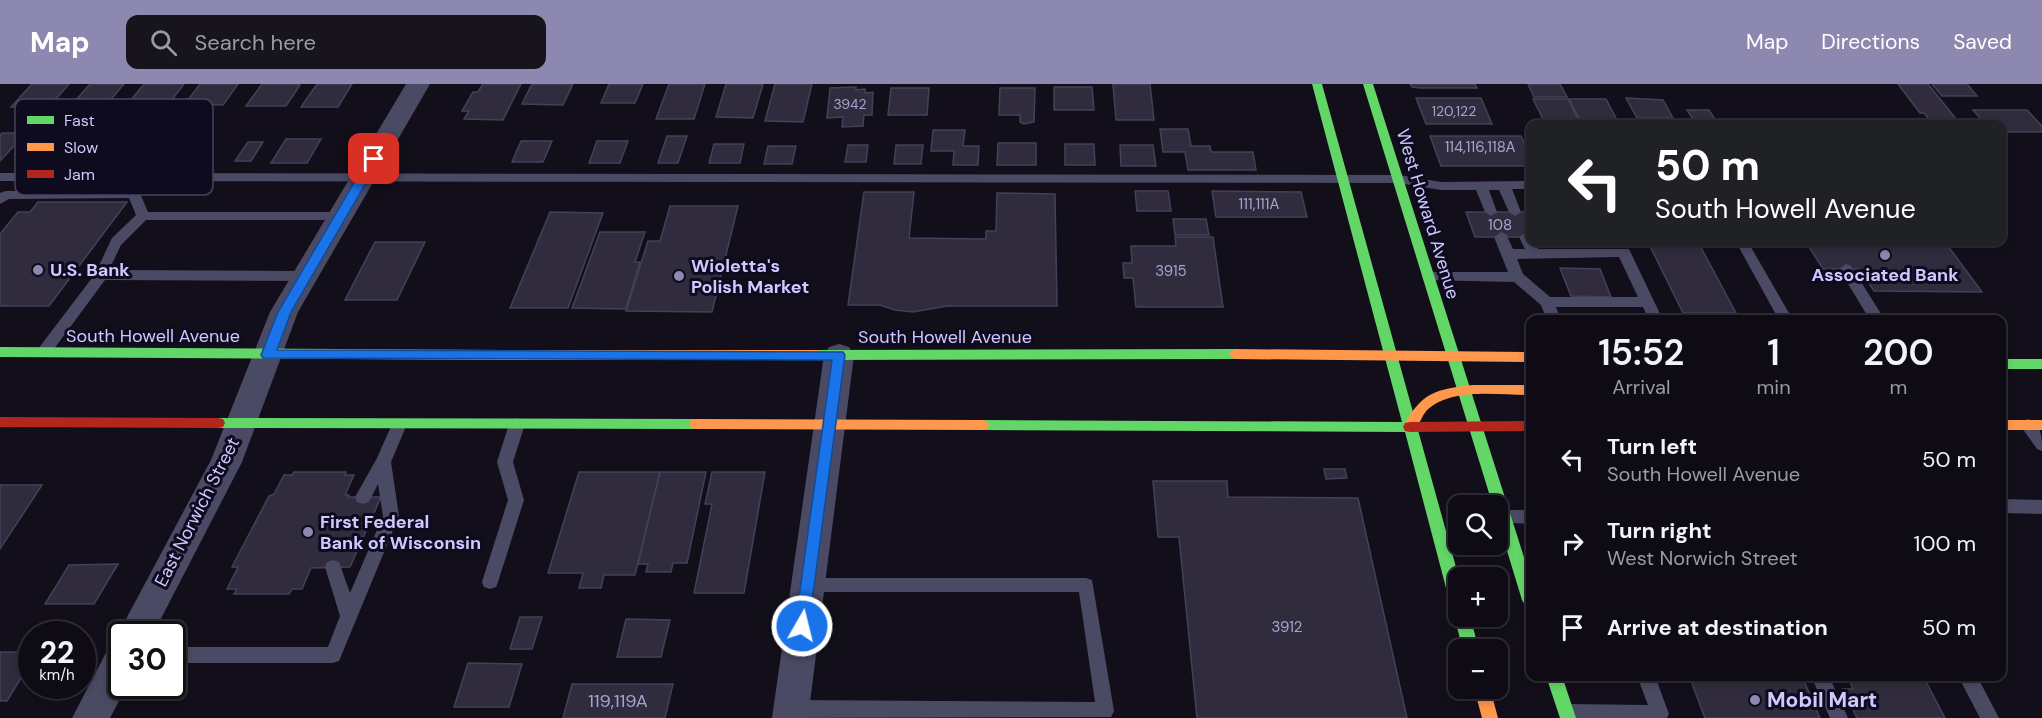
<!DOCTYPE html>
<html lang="en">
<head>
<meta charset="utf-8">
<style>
  :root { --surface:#0e0b14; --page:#17141d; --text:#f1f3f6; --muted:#9b9ba0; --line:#2e2b34; --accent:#8d88af }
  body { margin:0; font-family:"DM Sans",sans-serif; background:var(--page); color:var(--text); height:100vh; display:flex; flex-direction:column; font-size:22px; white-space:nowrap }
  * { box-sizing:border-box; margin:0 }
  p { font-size:20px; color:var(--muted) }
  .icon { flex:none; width:33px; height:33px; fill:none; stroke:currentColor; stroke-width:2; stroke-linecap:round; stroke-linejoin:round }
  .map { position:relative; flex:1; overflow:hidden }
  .sheet { position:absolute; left:1526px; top:231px; width:480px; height:366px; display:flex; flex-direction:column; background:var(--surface); border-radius:12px; box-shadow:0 3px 9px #0003,0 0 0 2px var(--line) }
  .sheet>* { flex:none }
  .hud { position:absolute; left:1526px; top:36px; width:480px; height:126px; border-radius:12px; box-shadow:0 3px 9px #0003,0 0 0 2px var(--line); background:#202124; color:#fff; overflow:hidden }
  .fabs { position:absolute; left:1448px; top:411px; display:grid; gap:12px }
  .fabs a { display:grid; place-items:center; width:60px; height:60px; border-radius:12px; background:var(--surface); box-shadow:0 3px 9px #0003,0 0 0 2px var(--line); font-size:30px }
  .speed { position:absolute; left:18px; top:537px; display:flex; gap:12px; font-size:30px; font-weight:700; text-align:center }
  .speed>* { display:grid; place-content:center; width:78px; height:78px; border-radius:50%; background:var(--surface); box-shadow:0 3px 9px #0003,0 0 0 2px var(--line); line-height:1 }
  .speed small { font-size:15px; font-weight:400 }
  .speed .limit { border:3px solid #111; border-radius:9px; background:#fff; color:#111 }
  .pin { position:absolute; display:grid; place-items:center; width:51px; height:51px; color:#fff; margin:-26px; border-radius:12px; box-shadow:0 3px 9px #0006 }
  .me { position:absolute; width:66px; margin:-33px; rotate:8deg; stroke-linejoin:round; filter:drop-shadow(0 0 4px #0008) }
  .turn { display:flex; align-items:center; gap:21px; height:126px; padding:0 30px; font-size:27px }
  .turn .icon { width:78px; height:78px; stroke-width:2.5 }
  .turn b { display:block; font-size:42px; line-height:51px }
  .eta { display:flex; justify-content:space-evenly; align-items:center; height:102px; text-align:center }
  .eta b { font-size:36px; font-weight:600; line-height:42px }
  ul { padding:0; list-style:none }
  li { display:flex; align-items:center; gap:18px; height:84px; padding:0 30px }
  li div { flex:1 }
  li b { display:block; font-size:22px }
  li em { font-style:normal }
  header { display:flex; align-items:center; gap:36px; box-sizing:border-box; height:84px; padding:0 30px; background:var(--accent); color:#fff }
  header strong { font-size:28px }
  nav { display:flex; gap:33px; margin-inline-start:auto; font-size:21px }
  .search { width:420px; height:54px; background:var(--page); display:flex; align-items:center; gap:15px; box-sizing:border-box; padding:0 21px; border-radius:12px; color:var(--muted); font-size:22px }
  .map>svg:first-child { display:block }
</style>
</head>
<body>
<header>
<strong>Map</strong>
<div class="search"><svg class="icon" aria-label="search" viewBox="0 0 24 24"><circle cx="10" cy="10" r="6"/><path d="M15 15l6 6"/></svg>Search here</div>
<nav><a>Map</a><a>Directions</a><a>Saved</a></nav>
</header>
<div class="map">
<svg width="2042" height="634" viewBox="0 0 2042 634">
  <rect width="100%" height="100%" fill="#120f1a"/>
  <g fill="#302c3e" stroke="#444059" stroke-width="1.5">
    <path d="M32,0H69L49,23H11Z"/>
    <path d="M90,0H124L96,33H61Z"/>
    <path d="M144,0H184L167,22H126Z"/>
    <path d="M200,0H238L223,21L185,20Z"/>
    <path d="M262,0H294L300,1L286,22H246Z"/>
    <path d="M317,0H352L338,23H301Z"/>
    <path d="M483,0H521L503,36L464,35L469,27H462L473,8H478Z"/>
    <path d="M532,0H573L563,21L522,20Z"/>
    <path d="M609,0H643L635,19H601Z"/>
    <path d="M669,0H705L694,35H656Z"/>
    <path d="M726,0H763L753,34L716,33Z"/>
    <path d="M775,0H812L803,38L765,37Z"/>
    <path d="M1113,0H1150L1154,36H1116Z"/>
    <path d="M1410,0H1475L1477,4H1421L1412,3Z"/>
    <path d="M1528,0H1560L1567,13H1534Z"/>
    <path d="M1898,0H1928L1960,40L1932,39L1924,29H1920Z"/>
    <path d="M1932,0H1967L1977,12H1942Z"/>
    <path d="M856,3V6L865,5V9L873,8L872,31H864L863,42L842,43L843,33L827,34L830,4Z"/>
    <path d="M1054,3H1092L1094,26H1054Z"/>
    <path d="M891,4H929L927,31H888Z"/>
    <path d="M1000,4H1035L1034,38L1024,40L1020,38V31H999Z"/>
    <path d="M1416,14H1481L1492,40H1426Z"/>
    <path d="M1626,14L1663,16L1673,34H1637Z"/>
    <path d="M1533,15H1568L1579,37H1544Z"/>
    <path d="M1569,15H1606L1617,36H1580Z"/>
    <path d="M1687,26H1709L1718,40H1696Z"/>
    <path d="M1973,26H2027L2042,42V48H2001V40H1985Z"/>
    <path d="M1850,37H1913L1915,40H1853Z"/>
    <path d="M1160,45H1188L1191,62H1210L1211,68H1253L1256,86H1188L1185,68H1163Z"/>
    <path d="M933,46H965L963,62H979L978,81H953L954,67H931Z"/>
    <path d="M2,49H26L0,77V51Z"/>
    <path d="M667,52H687L678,79H658Z"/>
    <path d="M1430,52H1521L1530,73V82H1441Z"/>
    <path d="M286,55H321L307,79H271Z"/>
    <path d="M521,57H552L543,78H512Z"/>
    <path d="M597,57H628L620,79H589Z"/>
    <path d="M248,58H263L251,77H235Z"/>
    <path d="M998,59H1036V81H997Z"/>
    <path d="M714,60H744L740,79H709Z"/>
    <path d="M1065,60H1094L1095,81H1065Z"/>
    <path d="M848,61H868L866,78H845Z"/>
    <path d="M896,61H923L921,80H894Z"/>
    <path d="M1120,61H1153L1156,82H1121Z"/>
    <path d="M768,62H796L792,80H764Z"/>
    <path d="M1135,107H1168L1171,127H1137Z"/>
    <path d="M1212,107L1301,108L1307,133H1216Z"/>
    <path d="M864,108H914L909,154L986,155V147H996L997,109L1055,110L1057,222H947L913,228L895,226L880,221H848Z"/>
    <path d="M38,118H127L49,222H0V150L18,128H30Z"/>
    <path d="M670,122H738L712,228L626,227L648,157H660Z"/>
    <path d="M550,128L603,129L568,224H510Z"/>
    <path d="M1466,128H1530V153H1475Z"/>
    <path d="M1173,135H1206L1209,151H1175Z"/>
    <path d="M600,148H645L635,178H640L626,225L572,224Z"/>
    <path d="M1175,153H1213L1223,223H1136L1133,194H1124L1123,179H1132L1131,162H1176Z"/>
    <path d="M375,158H425L397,216H345Z"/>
    <path d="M1648,158H1698L1736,229H1683Z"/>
    <path d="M1806,158H1945L1982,208L1874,207L1860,185H1823Z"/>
    <path d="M1560,184L1600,185L1611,213L1571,212Z"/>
    <path d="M1324,385H1345L1347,394L1326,395Z"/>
    <path d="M294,388H346L345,391H354L345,411H349L348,413H381L350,483L311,484L302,505H292L289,510H234L237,505H227L238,483H232L269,412L274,410L284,391H292Z"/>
    <path d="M579,388H660L635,491H604L601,504H579L583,489H548Z"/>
    <path d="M660,388H706L687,479H673L671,488H646L648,480H638Z"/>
    <path d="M712,388H765L744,509H694L712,420H705Z"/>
    <path d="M1153,397H1227L1228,413L1358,414L1407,634H1197L1179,453H1158Z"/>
    <path d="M0,401H42L0,465Z"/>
    <path d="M118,480L94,520H45L69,481Z"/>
    <path d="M520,533H542L532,565H510Z"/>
    <path d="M626,535L670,536L661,573H617Z"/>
    <path d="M0,568H26L24,571H32V576L7,617H0Z"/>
    <path d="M468,579L522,580L509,623H454Z"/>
    <path d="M1721,592H1802L1820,634H1705L1691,597H1718Z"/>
    <path d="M1847,592H1923L1945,634H1857L1843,605H1853Z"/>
    <path d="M572,600H673L665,634H563Z"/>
  </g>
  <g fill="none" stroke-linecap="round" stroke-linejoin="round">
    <g fill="#4b4a64" fill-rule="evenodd">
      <path d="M0,89L1399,91L1441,98L1530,97V105H1512L1521,128L1515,132L1509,128L1499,106H1489L1497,128L1491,132L1485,128L1476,106H1441L1399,99L0,97Z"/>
      <path d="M134,106L139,107L148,128H340L347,132L340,136H146L121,161L109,186L306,187L313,192L306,197L105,196L48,273H38L36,269L38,265L95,190L112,154L136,131L129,114L9,115L0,120V109L6,107Z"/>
      <path d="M1501,148L1506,150L1513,165H1525L1519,153L1526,148L1530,150V158H1535L1538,165H1629L1663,236H1649L1643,223H1556L1561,236H1547L1541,221L1514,198L1424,196L1422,193L1424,190L1429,188H1508L1494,153ZM1619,173L1638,213H1550L1523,190L1517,175Z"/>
      <path d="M1736,158H1748L1793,236H1779Z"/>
      <path d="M1846,180L1851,182L1885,236H1870L1839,185Z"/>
      <path d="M399,334L404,336L407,340L391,378L399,432L339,577L333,579H172V563H328L340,532L325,483L327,478L333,476L339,478L350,509L383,432L378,400L369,418L363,420L357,418L355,413L376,376L394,336Z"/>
      <path d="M517,334L522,336L525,340L513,378L524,416L498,498L496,503L490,505L484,503L482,498L508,416L497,378L509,340L512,336Z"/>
      <path d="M2028,335C2042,340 2042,354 2042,367L2037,365L2020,341L2023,337Z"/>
      <path d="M2001,415L2042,416V430L2001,429Z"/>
      <path d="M1504,426H1530V440L1498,438L1497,431Z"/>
      <path d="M808,494H1086L1092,496L1114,627L1111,633L791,634L785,631L782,625L785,619L791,616L1095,618L1079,508H808L802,506L800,501L802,496Z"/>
      <path d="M1637,592H1655L1669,630L1667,634H1561L1559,629L1562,623L1568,620L1648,621Z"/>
      <path d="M1811,592H1829L1848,634H1830Z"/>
      <path d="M1958,592H1977L1999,634H1980Z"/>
    </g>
    <g fill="#4b4a64" fill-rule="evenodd">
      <path d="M406,0H430L298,228L242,378L153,550H122V559L118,550L211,376L270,228Z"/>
      <path d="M839,260L849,263L854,271L808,634H772L824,271L829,263Z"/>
      <path d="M122,559V602H127L110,634H72L109,563Z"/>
    </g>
    <g fill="#63d668" fill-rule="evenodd">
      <path d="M1312,0H1322L1459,494L1458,526L1453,524L1450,519L1405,348L982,346L977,345L975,341L977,337L982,336L1402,338Z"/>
      <path d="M1363,0H1373L1530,492V523L1525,521L1522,516L1497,434V422H1493Z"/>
      <path d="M0,263L505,266L512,271L505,276L0,273Z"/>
      <path d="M1235,265L1242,270L1235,275L818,276L811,271L818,266Z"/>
      <rect x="2001" y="275" width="41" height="10"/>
      <path d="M218,334L696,335L701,336L703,340L701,344L696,345L218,344L213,343L211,339L213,335Z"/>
      <path d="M1456,527L1458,532H1470L1479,566H1463L1454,532Z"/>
      <path d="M1546,592H1562L1576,634H1560Z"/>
    </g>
    <g fill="#ff974d" fill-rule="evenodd">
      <path d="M1235,265L1530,268V278L1235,275L1228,270Z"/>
      <path d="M505,266H818L825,271L818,276H505L498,271Z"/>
      <path d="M1473,301H1530V311C1499,311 1452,303 1427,326C1422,332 1419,340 1415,347H1405L1403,343C1421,309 1435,305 1473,301Z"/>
      <path d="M696,335L982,336L987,337L989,341L987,345L982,346L696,345L691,344L689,340L691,336Z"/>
      <rect x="2001" y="336" width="41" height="10"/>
      <path d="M1474,604H1490L1498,634H1482Z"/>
    </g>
    <g fill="#b3261e" fill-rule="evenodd">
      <path d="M0,333L218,334L223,335L225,339L223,343L218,344L0,343Z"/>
      <path d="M1530,337V347L1410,348L1405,347L1403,343L1405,339L1410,338Z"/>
    </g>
  </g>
  <path fill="#1a73e8" stroke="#114b97" stroke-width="1.5" d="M374,71L380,75L291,228L277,266L843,268L845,271L808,547L802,549L797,547L795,542L832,276L263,274L261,271L278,228L368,75Z"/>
  <g fill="#8d88af" stroke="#0e0b1f" stroke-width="2">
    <circle cx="1885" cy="171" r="6"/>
    <circle cx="38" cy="186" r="6"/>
    <circle cx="679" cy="192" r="6"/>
    <circle cx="308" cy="448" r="6"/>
    <circle cx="1755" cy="616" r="6"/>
  </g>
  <g text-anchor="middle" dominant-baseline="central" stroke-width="6" stroke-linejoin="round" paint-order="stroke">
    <g font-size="14" fill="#a7a2cf">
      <text x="850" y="20">3942</text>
      <text x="1454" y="27">120,122</text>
    </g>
    <g font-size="15" fill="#a7a2cf">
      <text x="1480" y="63">114,116,118A</text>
      <text x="1259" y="120">111,111A</text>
      <text x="1500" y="141">108</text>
      <text x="1171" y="187">3915</text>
      <text x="1287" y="543">3912</text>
    </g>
    <g font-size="18" fill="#cfc9ff" stroke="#0e0b1f">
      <text transform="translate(1428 130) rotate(73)">West Howard Avenue</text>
      <text x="153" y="252">South Howell Avenue</text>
      <text x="945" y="253">South Howell Avenue</text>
      <text transform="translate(197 428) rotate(-63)">East Norwich Street</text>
    </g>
    <g font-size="18" font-weight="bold" fill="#cfc9ff" stroke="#0e0b1f" text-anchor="start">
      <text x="691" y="182">Wioletta's<tspan x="691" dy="21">Polish Market</tspan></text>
      <text x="50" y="186">U.S. Bank</text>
      <text x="1885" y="191" text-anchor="middle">Associated Bank</text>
      <text x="320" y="438">First Federal<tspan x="320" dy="21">Bank of Wisconsin</tspan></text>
    </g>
    <g font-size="18" fill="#a7a2cf">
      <text x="618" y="617">119,119A</text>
    </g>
    <g font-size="21" font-weight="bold" fill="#cfc9ff" stroke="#0e0b1f" text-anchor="start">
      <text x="1767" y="616">Mobil Mart</text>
    </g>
  </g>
  <rect x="15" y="15" width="198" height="96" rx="9" fill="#0e0b1f" stroke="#484462" stroke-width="1.5"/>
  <rect x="27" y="32" width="27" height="8" fill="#63d668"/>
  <rect x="27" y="59" width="27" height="8" fill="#ff974d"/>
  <rect x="27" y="86" width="27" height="8" fill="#b3261e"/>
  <g font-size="16" fill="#cfc9ff">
    <text x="64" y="42">Fast</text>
    <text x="64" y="69">Slow</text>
    <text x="64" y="96">Jam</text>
  </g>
</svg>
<div class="fabs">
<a><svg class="icon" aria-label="search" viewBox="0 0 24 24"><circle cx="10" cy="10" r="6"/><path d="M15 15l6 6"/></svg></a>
<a>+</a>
<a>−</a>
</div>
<div class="speed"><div>22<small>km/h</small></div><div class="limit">30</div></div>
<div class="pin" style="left:374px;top:75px;background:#d93025"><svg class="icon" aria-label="arrive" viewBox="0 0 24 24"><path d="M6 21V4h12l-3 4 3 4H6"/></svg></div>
<svg class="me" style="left:802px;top:542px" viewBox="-20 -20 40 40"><circle r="17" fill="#1a73e8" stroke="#fff" stroke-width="3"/><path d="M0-11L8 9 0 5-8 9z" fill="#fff"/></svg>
<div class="hud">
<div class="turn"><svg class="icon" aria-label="left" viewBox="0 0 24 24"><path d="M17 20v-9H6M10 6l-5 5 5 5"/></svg><div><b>50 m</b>South Howell Avenue</div></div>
</div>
<section class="sheet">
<div class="eta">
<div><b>15:52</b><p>Arrival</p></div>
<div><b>1</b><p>min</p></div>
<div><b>200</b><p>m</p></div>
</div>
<ul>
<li><svg class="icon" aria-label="left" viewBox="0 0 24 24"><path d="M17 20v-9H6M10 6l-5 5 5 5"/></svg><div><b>Turn left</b><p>South Howell Avenue</p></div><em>50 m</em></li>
<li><svg class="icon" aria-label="right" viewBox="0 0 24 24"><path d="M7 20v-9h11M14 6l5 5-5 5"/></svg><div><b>Turn right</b><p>West Norwich Street</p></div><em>100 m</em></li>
<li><svg class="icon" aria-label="arrive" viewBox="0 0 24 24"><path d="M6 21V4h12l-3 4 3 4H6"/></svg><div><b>Arrive at destination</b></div><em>50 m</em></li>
</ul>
</section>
</div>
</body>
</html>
